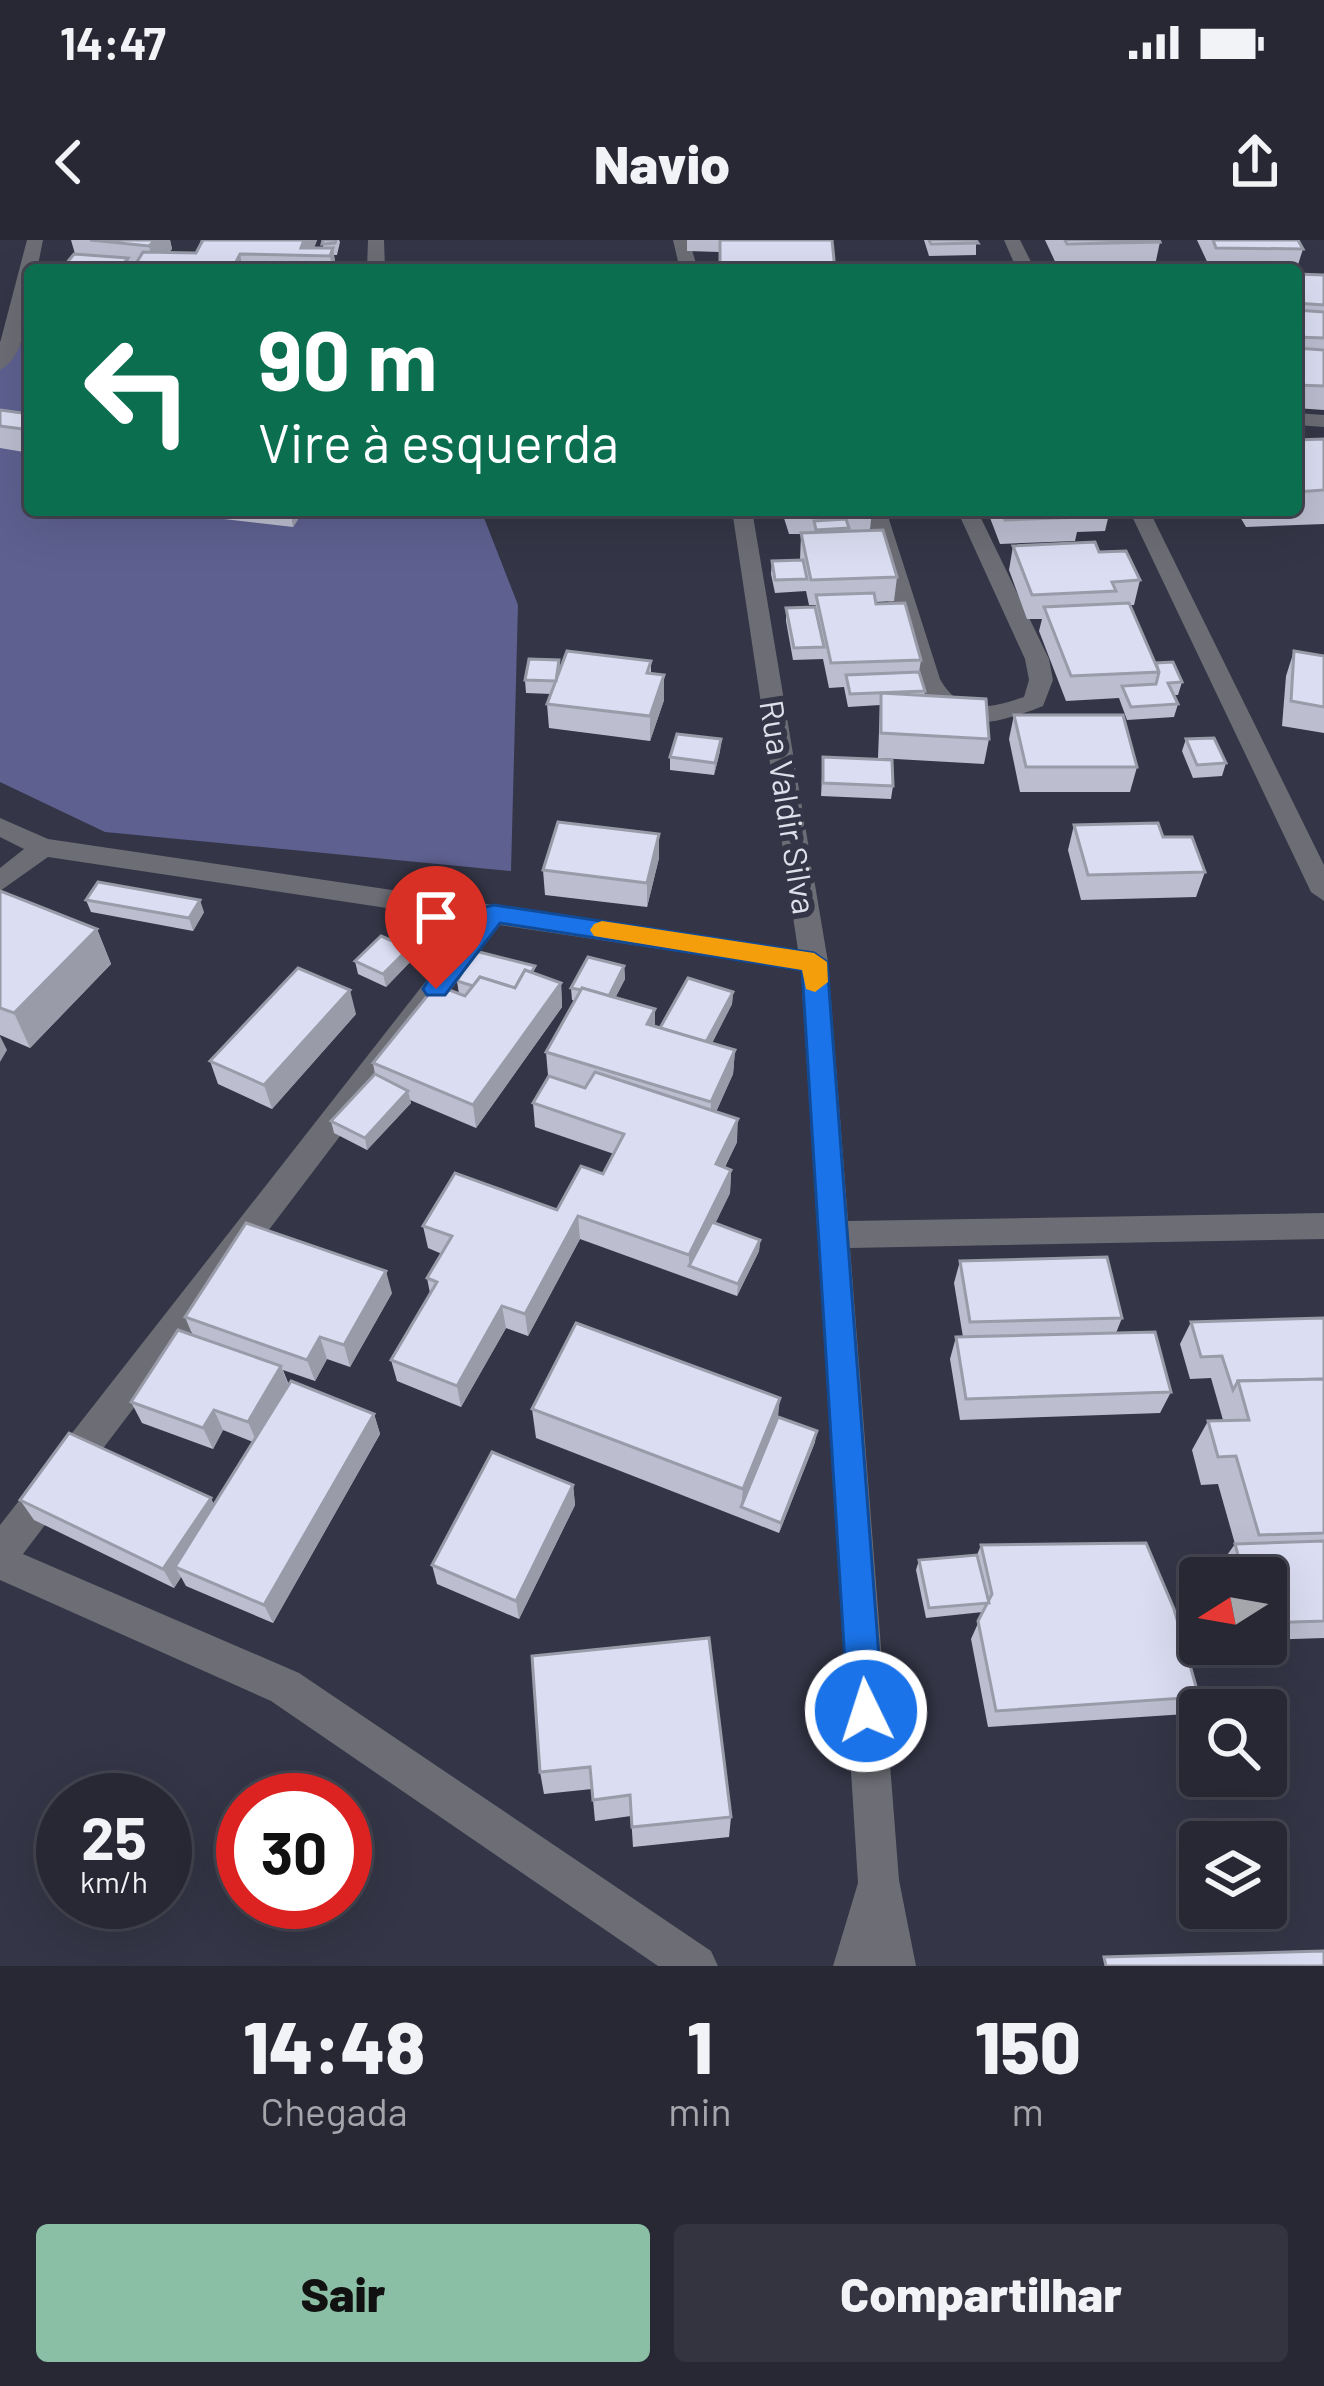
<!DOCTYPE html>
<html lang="pt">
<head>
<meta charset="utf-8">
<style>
  :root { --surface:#272834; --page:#333440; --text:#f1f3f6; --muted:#a4a6ac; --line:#43444f; --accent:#8abfa5 }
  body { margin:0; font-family:Barlow,sans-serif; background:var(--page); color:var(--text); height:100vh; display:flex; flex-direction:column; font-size:45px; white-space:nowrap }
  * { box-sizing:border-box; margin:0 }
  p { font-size:39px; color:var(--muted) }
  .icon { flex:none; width:66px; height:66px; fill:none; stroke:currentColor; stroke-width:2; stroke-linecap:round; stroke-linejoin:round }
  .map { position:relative; height:1726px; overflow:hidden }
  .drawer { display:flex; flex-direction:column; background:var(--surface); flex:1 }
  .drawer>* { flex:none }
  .banner { position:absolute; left:24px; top:24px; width:1278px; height:252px; border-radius:12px; box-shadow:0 12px 48px #0002,0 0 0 3px var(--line); background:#0b6e4f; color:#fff; overflow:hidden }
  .needle { width:78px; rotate:259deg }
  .tools { position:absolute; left:1179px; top:1317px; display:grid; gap:24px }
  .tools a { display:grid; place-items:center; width:108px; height:108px; border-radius:12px; background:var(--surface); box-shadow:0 12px 48px #0002,0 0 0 3px var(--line); font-size:60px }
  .speed { position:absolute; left:36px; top:1533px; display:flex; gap:24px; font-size:60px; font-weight:700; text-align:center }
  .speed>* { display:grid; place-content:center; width:156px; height:156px; border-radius:50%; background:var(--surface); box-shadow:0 12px 48px #0002,0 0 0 3px var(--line); line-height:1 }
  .speed small { font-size:30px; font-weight:400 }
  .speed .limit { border:18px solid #d22; background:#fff; color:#111 }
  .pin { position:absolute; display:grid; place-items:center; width:102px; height:102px; color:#fff; margin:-123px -51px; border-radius:50% 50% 50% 0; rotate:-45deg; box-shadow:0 0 12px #0007 }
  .pin .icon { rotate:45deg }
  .me { position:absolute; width:132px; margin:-66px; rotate:356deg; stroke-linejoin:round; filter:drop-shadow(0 0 9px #0008) }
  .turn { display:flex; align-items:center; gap:42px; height:252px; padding:0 36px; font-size:54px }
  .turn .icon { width:156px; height:156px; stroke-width:2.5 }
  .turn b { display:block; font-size:84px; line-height:102px }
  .eta { display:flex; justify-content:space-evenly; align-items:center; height:204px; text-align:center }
  .eta b { font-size:72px; font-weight:800; line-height:84px }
  .primary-button { display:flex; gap:24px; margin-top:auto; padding:24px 36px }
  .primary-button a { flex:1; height:138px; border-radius:12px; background:var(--accent); color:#111; font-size:48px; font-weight:800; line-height:138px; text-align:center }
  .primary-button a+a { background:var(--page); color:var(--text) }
  .status { display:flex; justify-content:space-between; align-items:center; height:84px; padding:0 60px; background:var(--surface); direction:ltr }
  .status svg { height:33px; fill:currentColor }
  header { display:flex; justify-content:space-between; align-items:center; height:156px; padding:0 36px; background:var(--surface); font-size:54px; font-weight:800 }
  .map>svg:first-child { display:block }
</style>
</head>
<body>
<div class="status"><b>14:47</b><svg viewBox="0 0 49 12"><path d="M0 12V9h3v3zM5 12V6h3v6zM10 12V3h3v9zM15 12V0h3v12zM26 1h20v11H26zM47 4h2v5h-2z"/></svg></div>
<header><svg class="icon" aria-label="back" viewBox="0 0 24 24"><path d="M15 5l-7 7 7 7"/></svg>Navio<svg class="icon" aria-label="share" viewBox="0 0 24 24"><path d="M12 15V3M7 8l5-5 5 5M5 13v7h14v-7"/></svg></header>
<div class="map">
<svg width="1324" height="1726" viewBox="0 0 1324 1726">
  <rect width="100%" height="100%" fill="#343546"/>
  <path fill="#5e6090" d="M0,101L30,106V270H481L518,365L511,631L105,592L0,542Z"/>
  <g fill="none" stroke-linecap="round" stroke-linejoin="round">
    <g fill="#6c6d75" fill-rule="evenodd">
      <path d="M27,0H43L37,30H30C30,59 29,115 0,130V103Z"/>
      <path d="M368,0H384L385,30H367Z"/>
      <path d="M673,0H689L698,30H680Z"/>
      <path d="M1004,0H1020L1035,30H1017Z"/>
      <path d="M1296,173L1324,175V187L1296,185Z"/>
      <path d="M732,270H752L828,722L848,981L1324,973V999L850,1008L899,1640L916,1726H833L858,1643L801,730L500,685L23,1314L299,1433L711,1711L718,1726H658L271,1461L0,1340V1285L473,681L48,617L0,651V628L24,609L0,597V578L48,599L798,710Z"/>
      <path d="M866,270H886L940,439C960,475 988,469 1024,457L1029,440L1025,419L957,270H977L1049,419L1053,440L1043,466C1015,477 973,492 944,476C905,455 877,314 866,270Z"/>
      <path d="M1129,270H1149L1324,625V661L1311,652Z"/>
    </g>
  </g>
  <g fill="#bcbed0">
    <path d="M71,0H170L172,9L169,12L196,13L201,0H317L314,8H323V0H339L340,2L337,15H334L336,30H132L134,26H130L131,30H48L65,25L75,14Z"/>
    <path d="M687,0H832L835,30H719V12L687,11Z"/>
    <path d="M924,0H976V15L929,16Z"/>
    <path d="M1045,0H1159L1160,2L1154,30H1059Z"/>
    <path d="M1197,0H1298L1303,9L1296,31L1211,30Z"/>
    <path d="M1296,34L1324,35V170L1296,168Z"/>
    <path d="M0,170L30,174V213L0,208Z"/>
    <path d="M1324,199V284L1246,287L1236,270H1296V200Z"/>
    <path d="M163,270H304L293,287L164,272Z"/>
    <path d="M763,270H872L870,290L897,337L894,361L876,362L921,420L919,432L925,451L924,456L989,499L984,524L878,518L880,465L848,467L844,447L829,448L823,419L793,420L786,381V368L815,367L816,365H809L806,351L775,353L771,334L772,321L800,320L801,294H789L783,275L765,276Z"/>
    <path d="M987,270H1110L1105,291L1077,292L1075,301L1000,304Z"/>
    <path d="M1013,306L1099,312L1140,340L1134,365H1130L1156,423L1182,442L1178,455H1174L1178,464L1174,477L1127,480L1119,458L1066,461L1039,391L1042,379H1027L1009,330Z"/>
    <path d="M1294,411L1324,416V493L1282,486L1286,436Z"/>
    <path d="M559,420L560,430L651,421V434L664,460L650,501L549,488L547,464L551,454L526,453L525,440Z"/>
    <path d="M1014,475L1137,527L1130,552H1020L1009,499Z"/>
    <path d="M721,499L720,511L714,535L670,530V517Z"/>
    <path d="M1186,499L1226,523L1222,536L1193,538L1182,511Z"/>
    <path d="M823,517L893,546L891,559L821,556Z"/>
    <path d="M1074,585L1163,597L1205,632L1196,657L1081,660L1068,610Z"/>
    <path d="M659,594V618L647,667L545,655L543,630Z"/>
    <path d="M0,651L97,689L111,724L30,808L0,795Z"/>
    <path d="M86,660L204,672L193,691L91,672Z"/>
    <path d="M355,721H411L386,747L358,734Z"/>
    <path d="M624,726L625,739L615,758L655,769V787L660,788L733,752L732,764L712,803L735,810L733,834L716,872L737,902L725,927L731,930L730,953L715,983L760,1000L759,1011L737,1056L580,999L528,1096L506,1088L461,1167L397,1141L391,1120L430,1053L427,1038L442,1014L428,1008L423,986L557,970L603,934L614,914L535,887L533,863L548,835L546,812L575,761L572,760L571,748Z"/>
    <path d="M536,734L561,743L562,767L476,888L410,860L411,863L367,910L334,893L331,881L375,834L373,823L459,754L457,741Z"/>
    <path d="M356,774L272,869L218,844L210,821Z"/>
    <path d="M960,1021L1122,1078L1116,1093L1171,1152L1160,1173L960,1180L950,1119L956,1097H963L954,1043Z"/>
    <path d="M392,1053L350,1127L327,1119L315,1141L283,1130L289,1145L374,1174L380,1194L273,1383L186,1346L181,1337L174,1348L34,1280L20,1260L214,1264L253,1202L223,1190L213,1209L142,1183L131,1162L193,1096L185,1077Z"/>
    <path d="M1324,1078V1398L1266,1400V1338H1226L1222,1322L1235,1304L1218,1244L1201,1245L1192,1210L1208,1181L1223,1180L1211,1138L1190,1139L1180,1104L1191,1082Z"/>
    <path d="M532,1169L778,1177L815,1202L779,1293L536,1198Z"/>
    <path d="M573,1245L575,1265L519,1379L437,1344L432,1325Z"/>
    <path d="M981,1305L1199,1457L1186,1474L988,1487L971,1399L983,1372L926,1378L916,1330L919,1320L977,1315Z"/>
    <path d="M532,1416L731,1577L729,1597L633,1607L631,1576L595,1581L592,1549L544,1554L540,1532Z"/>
  </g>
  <g fill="#999ba9">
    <path d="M155,0H170L172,9L154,28L149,6Z"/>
    <path d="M304,0H317L311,15L301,8Z"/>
    <path d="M333,8L336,30H332L330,16Z"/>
    <path d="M240,14L243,30H232Z"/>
    <path d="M128,18L131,30H118Z"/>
    <path d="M290,270H304L293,287Z"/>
    <path d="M664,435V460L650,501V476Z"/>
    <path d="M721,499L720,511L714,535L715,523Z"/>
    <path d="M659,594V618L647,667V643Z"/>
    <path d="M200,660L204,672L193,691L189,678Z"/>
    <path d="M97,689L111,724L30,808L14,773Z"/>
    <path d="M409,708L411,721L386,747L383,734Z"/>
    <path d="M624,726L625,739L609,770L608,757Z"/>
    <path d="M561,743L562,767L476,888L473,865Z"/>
    <path d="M350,750L356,774L272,869L264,845Z"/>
    <path d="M733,752L732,764L705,817V805Z"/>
    <path d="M655,769V793L647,784Z"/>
    <path d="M0,796L7,810L0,822Z"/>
    <path d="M735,810L733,834L710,885L711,862Z"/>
    <path d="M408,851L411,863L367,910L365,898Z"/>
    <path d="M738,879L737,902L715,947L716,924Z"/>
    <path d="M731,930L730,953L694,1028L689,1026V1015Z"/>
    <path d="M578,976L580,999L528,1096L525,1074Z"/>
    <path d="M760,1000L759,1011L737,1056L738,1044Z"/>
    <path d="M386,1031L392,1053L350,1127L344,1105Z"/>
    <path d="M502,1066L506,1088L461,1167L457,1146Z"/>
    <path d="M320,1097L327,1119L315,1141L307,1120Z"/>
    <path d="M281,1126L289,1147L257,1203L248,1182Z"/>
    <path d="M780,1158L777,1187L741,1267L743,1249Z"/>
    <path d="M214,1170L223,1190L213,1209L203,1188Z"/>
    <path d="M374,1174L380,1194L273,1383L264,1365Z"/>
    <path d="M817,1191L815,1202L779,1293L781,1283Z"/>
    <path d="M573,1245L575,1265L519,1379L516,1361Z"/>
    <path d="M211,1258L221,1278L175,1327L181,1337L174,1348L163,1329Z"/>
  </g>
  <g fill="#dbddf2" stroke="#999ba9" stroke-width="3">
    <path d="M90,0H155L149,6Z"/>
    <path d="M203,0H304L301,8H333L330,16L240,14L232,30H132L143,12L196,13Z"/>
    <path d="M323,0H336L335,3L322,4Z"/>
    <path d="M720,0H832L835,30L720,24Z"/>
    <path d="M929,0H976L978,3L931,4Z"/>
    <path d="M1065,0H1159L1160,2L1067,4Z"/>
    <path d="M1213,0H1298L1303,9L1216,8Z"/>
    <path d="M74,14L128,18L120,29L65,25Z"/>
    <path d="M54,24L119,29L48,30Z"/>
    <path d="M1079,27L1138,30H1080Z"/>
    <path d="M1296,34L1324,35V65L1296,63Z"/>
    <path d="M1296,70L1324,72V98L1296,97Z"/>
    <path d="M1296,108L1324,110V146L1296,145Z"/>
    <path d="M0,170L30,174V190L0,186Z"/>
    <path d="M1324,199V250L1296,252V200Z"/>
    <path d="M1001,270H1077L1080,277L1005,280Z"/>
    <path d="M846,279L849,288L816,290L814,281Z"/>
    <path d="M883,290L897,337L811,340L801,293Z"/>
    <path d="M1095,302L1099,312L1126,311L1140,340L1112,342L1116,351L1032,355L1013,306Z"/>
    <path d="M803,320L807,339L775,340L772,321Z"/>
    <path d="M874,353L876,364L905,363L921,420L831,423L816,355Z"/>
    <path d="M1129,363L1159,432L1071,436L1044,367Z"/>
    <path d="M815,367L824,407L794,408L786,368Z"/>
    <path d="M567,411L651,421L647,433L664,435L650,476L547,464Z"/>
    <path d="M1294,411L1324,416V467L1291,461Z"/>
    <path d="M529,419L559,420L556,441L525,440Z"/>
    <path d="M1173,422L1182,442L1168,443L1178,464L1131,467L1122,446L1156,444L1159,432L1156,423Z"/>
    <path d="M919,432L925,451L850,454L846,435Z"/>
    <path d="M881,453L986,459L989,499L881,493Z"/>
    <path d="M1014,475H1123L1137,527H1026Z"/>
    <path d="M677,494L721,499L715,523L670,517Z"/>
    <path d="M1214,498L1226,523L1197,525L1186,499Z"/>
    <path d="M823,517L892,520L893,546L823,543Z"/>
    <path d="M558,582L659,594L647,643L543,630Z"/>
    <path d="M1158,583L1163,597H1192L1205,632L1088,635L1074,585Z"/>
    <path d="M98,642L200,660L189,678L86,660Z"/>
    <path d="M0,651L97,689L14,773L0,768Z"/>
    <path d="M381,696L409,708L383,734L355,721Z"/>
    <path d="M475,711L535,726L531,733L525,730L515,748L480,737L473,746L457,741Z"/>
    <path d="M588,717L624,726L609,756L582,748L581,750L571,748Z"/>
    <path d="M298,728L350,750L264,845L210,821Z"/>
    <path d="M525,730L561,743L473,865L373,823L436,745L465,756L480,737L515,748Z"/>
    <path d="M688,738L733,752L706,802L660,788Z"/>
    <path d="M582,748L655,769L647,784L735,810L711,862L546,812Z"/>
    <path d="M595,832L738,879L716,924L731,930L689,1015L578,976L525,1074L502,1066L457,1146L391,1120L437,1042L427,1038L452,996L423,986L455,933L557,970L581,926L603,934L624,894L533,863L549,836L585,848Z"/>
    <path d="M375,834L408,851L365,898L331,881Z"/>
    <path d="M712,982L760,1000L738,1044L689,1026Z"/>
    <path d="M246,983L386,1031L344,1105L320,1097L307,1120L185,1077Z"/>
    <path d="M1107,1017L1122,1078L970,1082L960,1021Z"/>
    <path d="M1324,1078V1139L1238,1141L1233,1150L1222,1116L1201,1117L1191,1082Z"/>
    <path d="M576,1083L780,1158L743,1249L532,1169Z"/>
    <path d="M178,1090L281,1126L248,1182L214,1170L203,1188L131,1162Z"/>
    <path d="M1155,1092L1171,1152L966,1159L956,1097Z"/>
    <path d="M1324,1139V1293L1259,1295L1236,1216L1218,1217L1208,1181L1249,1180L1238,1141Z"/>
    <path d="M291,1141L374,1174L264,1365L175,1327Z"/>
    <path d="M778,1177L817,1191L781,1283L741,1267Z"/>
    <path d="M69,1193L211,1258L163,1329L20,1260Z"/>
    <path d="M492,1212L573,1245L516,1361L432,1325Z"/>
    <path d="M1324,1301V1381L1266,1383V1338H1244L1235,1304Z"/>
    <path d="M1146,1303L1174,1369L1199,1457L996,1471L978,1381L992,1354L981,1305Z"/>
    <path d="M977,1315L989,1363L929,1368L919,1320Z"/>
    <path d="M709,1398L731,1577L632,1587L630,1555L593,1560L590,1527L540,1532L532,1416Z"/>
    <path d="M1324,1711V1726H1106L1104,1717Z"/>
  </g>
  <path fill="#1a73e8" stroke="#114b97" stroke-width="3" d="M494,665L814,713L827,722L883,1471L878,1484L866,1489L853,1484L848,1471L802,730L500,683L445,755H427L423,749L427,742L485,667Z"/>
  <path fill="#f59e0b" d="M602,681L814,713L827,722L828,742L815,752L806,749L802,730L594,696L590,690L594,684Z"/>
  <g text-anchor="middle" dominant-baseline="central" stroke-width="12" stroke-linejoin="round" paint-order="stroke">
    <g font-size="33" fill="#dedfea" stroke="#343546">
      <text transform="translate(789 567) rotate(81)">Rua Valdir Silva</text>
    </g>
  </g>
</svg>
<div class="tools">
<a><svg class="needle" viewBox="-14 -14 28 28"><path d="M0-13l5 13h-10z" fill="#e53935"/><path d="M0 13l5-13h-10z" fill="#a4a6ac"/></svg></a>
<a><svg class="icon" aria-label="search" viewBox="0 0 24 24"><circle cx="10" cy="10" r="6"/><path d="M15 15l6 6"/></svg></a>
<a><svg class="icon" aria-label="layers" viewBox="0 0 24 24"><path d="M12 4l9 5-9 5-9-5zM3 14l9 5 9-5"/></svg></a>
</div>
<div class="speed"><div>25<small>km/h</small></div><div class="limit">30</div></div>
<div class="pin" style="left:436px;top:749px;background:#d93025"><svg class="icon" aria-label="arrive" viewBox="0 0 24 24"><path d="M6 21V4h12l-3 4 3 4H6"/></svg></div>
<svg class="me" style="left:866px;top:1471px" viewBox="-20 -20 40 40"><circle r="17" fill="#1a73e8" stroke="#fff" stroke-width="3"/><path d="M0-11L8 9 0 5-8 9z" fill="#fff"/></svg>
<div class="banner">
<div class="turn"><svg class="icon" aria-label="left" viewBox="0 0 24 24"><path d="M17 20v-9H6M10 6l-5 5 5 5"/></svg><div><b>90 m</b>Vire à esquerda</div></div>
</div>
</div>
<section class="drawer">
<div class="eta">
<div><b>14:48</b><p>Chegada</p></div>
<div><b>1</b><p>min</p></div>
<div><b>150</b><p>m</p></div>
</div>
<div class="primary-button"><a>Sair</a><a>Compartilhar</a></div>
</section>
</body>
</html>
